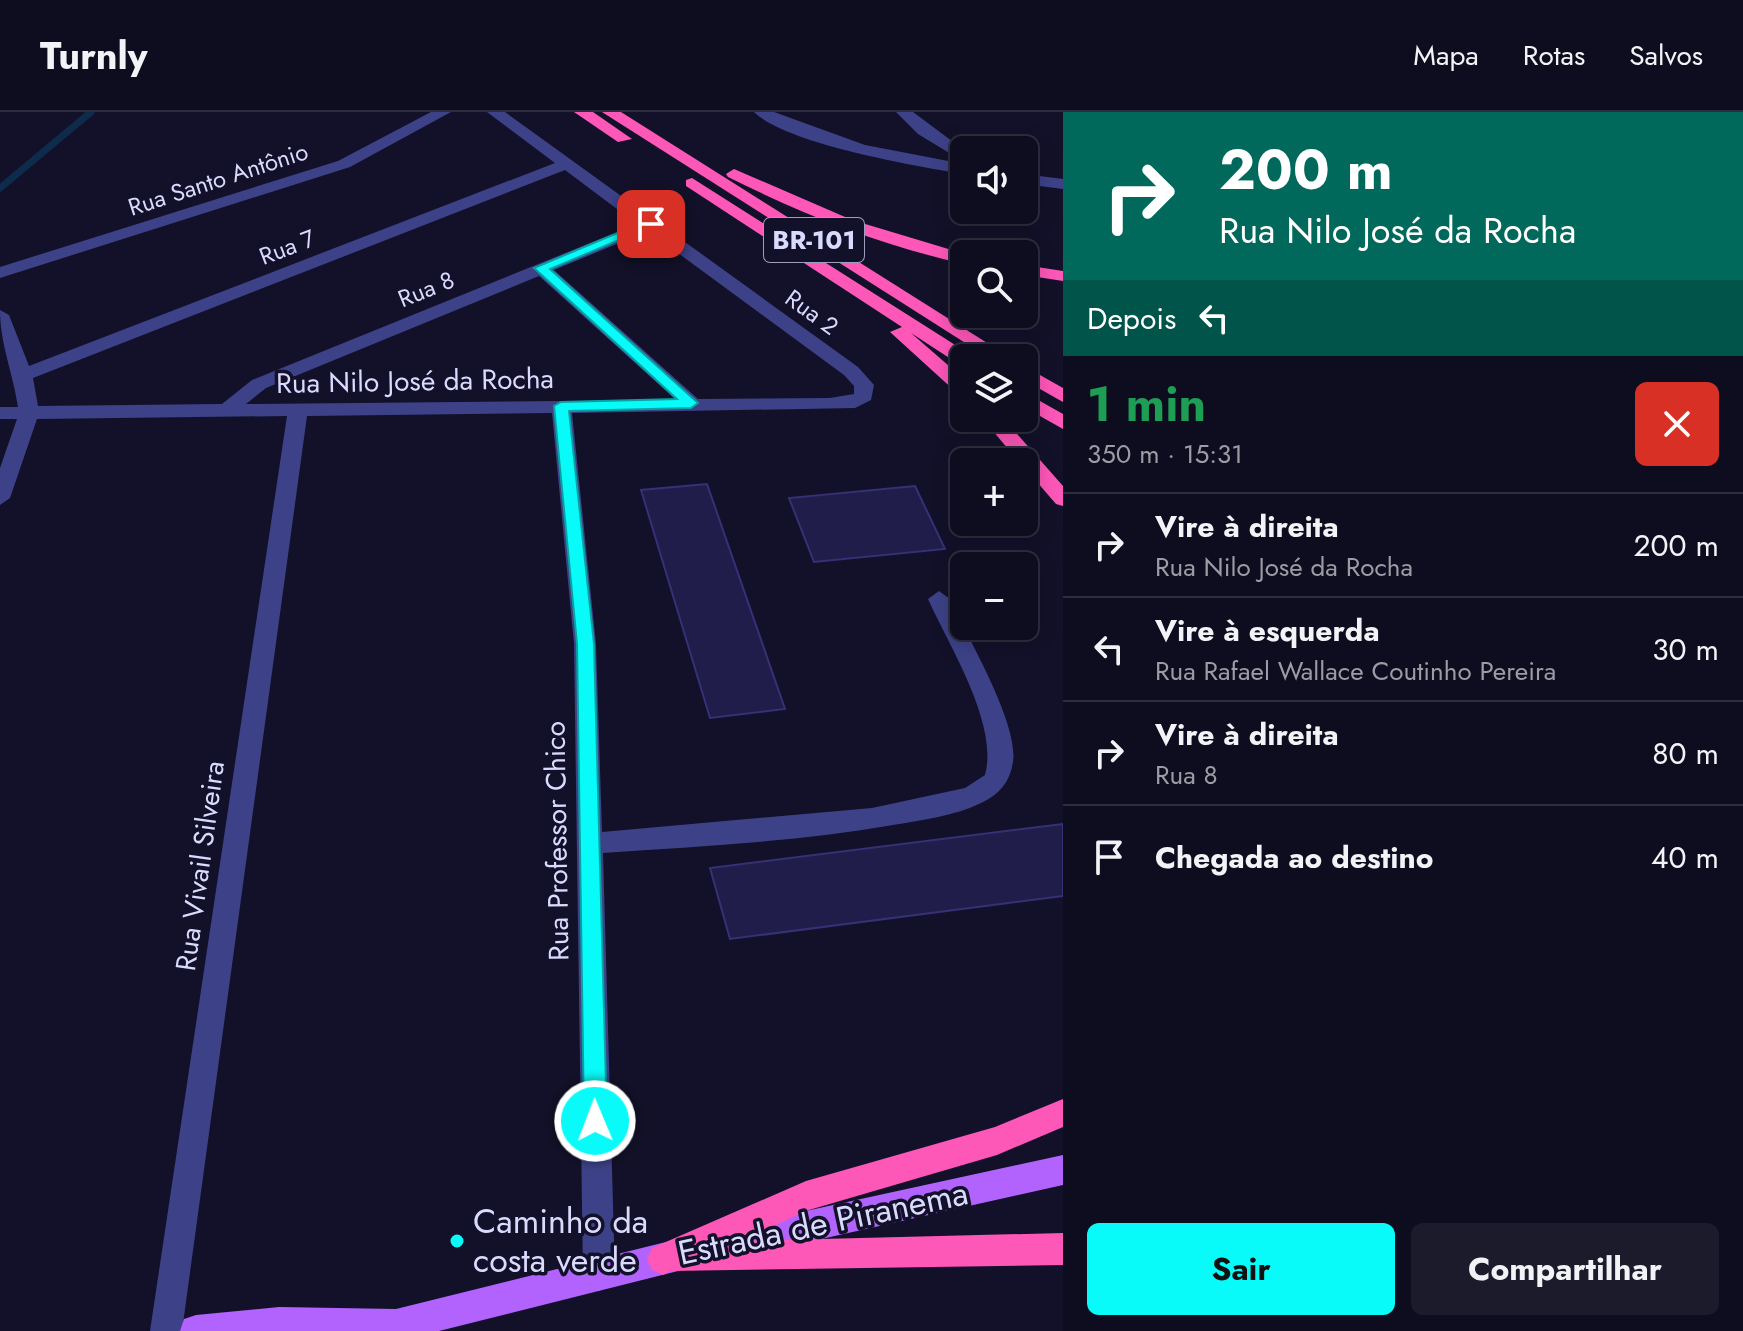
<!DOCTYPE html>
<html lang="pt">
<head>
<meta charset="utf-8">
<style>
  :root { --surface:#0e0d1f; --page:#1c1b2c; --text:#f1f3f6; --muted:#9b9ca4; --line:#2e2d3d; --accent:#09fbf9 }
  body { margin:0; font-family:Jost,sans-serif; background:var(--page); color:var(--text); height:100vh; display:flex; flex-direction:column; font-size:30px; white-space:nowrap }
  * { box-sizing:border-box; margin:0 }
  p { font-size:26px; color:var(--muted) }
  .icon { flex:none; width:44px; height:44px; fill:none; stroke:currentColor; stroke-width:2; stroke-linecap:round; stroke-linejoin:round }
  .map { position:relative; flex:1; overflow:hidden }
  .details { display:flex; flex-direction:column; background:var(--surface); width:680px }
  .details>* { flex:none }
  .hud { background:#00695c; color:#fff; overflow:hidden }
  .tools { position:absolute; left:950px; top:24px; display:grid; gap:16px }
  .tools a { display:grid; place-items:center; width:88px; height:88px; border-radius:12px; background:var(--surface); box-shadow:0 4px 20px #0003,0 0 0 2px var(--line); font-size:40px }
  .pin { position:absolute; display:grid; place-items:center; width:68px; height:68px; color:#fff; margin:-34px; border-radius:16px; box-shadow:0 4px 12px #0006 }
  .me { position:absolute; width:88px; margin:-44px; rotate:359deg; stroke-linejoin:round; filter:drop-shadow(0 0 6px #0008) }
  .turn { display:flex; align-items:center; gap:28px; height:168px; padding:0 24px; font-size:36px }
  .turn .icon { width:104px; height:104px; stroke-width:2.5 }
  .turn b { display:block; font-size:56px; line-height:68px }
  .then { display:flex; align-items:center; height:76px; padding:0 24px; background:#0003; gap:16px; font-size:30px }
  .round { display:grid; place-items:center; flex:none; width:84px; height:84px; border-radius:12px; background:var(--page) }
  .summary { display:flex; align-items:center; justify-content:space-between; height:136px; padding:0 24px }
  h1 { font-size:48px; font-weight:700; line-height:60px; color:#1e9e55 }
  .action { display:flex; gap:16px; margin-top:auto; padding:16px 24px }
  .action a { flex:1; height:92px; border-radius:12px; background:var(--accent); color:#111; font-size:32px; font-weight:700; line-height:92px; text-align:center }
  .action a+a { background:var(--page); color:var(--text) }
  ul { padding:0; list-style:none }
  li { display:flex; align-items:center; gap:24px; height:104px; padding:0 24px; border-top:2px solid var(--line) }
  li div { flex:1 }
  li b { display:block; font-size:30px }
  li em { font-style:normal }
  header { display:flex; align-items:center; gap:48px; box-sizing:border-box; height:112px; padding:0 40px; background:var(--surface); border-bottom:2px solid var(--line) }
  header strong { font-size:38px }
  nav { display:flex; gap:44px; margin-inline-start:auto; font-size:28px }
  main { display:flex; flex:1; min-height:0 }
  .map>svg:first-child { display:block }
</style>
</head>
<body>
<header>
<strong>Turnly</strong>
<nav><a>Mapa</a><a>Rotas</a><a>Salvos</a></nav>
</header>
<main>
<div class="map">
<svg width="1063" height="1219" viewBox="0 0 1063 1219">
  <rect width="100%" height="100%" fill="#121129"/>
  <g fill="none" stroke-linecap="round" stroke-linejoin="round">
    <path stroke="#0e2b4c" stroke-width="7" d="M0,76L91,0"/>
  </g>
  <g fill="#211d4a" stroke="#363076" stroke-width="2">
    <path d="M707,372L785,597L710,606L641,378Z"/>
    <path d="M915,374L945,437L814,450L789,386Z"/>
    <path d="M1063,712V784L730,827L710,756Z"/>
  </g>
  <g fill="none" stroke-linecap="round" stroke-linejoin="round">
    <g fill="#3d4288" fill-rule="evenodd">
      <path d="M431,0H451L350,55L0,166V155L338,49Z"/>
      <path d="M487,0H505L858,255L874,273L871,288L855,296L572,301L596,532L602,720L872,696L965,676L985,663C999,612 949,534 928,487L939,479L950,487C967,525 1019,611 1013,650C1010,670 999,683 981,691C955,704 922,708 893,713C797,730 699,734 603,741L615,1163L610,1174L599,1179L588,1174L583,1163L574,532L552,301L307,304L182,1219H150L287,304L37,307L10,386L0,393V356L17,307H0V295H18C13,261 0,232 0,198L9,203L29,254L555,51ZM565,58L637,112L252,268L222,292L38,294L33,266ZM648,119L844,263L854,274V282L830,286L698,287L554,158ZM539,164L676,288L246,292L266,276Z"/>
      <path d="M754,0H774L865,33L964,52V62C916,54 787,32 754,0Z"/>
      <path d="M896,0H913L964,38V50L918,22Z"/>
      <path d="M1024,62L1063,67V77L1024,72Z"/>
    </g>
    <g fill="#b263fd" fill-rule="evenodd">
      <path d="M1063,1043V1073L714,1151L703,1146L698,1135L703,1124L714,1119Z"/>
      <path d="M678,1127L689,1132L694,1143L689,1154L678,1159L439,1219H180L184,1207L196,1203L279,1195L396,1197Z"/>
    </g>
    <g fill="#fd57b8" fill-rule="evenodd">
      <path d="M574,0H593L632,27L618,30Z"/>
      <path d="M602,0H621L1011,246H989Z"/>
      <path d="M734,57L852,108L965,142L964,152C881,133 804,103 728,65L726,62Z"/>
      <path d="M692,66L971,243L973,246H964V253L957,251L911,221L964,267V283L957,281L890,220L902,215L686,74V68Z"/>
      <path d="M1024,153L1063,159V169L1024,163Z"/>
      <path d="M1024,254L1063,276V290L1024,268Z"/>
      <path d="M1024,280L1063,302V317L1024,295Z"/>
      <path d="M982,306H1003L1063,374V394L1056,392L1024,355V350H1019Z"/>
      <path d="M1063,987V1015L997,1043L809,1098L740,1129L1063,1121V1153L671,1159L663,1163L652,1158L647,1147L652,1136L806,1069L995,1015Z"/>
    </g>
  </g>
  <path fill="#09fbf9" stroke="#06a3a2" stroke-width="2" d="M646,109L657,112L550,157L698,291L691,296L569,299L594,532L607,1009L603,1016L595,1019L587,1016L584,1009L577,532L554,294L561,290L677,287L534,156Z"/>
  <circle fill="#09fbf9" stroke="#121129" stroke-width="3" cx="457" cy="1129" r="8"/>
  <g text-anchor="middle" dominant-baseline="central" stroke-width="7" stroke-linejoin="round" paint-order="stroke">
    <g font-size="24" fill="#dadafe" stroke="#121129">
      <text transform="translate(218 67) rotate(-18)">Rua Santo Antônio</text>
      <text transform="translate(287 135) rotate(-21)">Rua 7</text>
      <text transform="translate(426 177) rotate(-22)">Rua 8</text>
      <text transform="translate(812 200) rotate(36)">Rua 2</text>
    </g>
    <rect fill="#121129" stroke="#9e9ebe" stroke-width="2" x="764" y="106" width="100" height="44" rx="6"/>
    <g font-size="26" font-weight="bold" fill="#dadafe">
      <text x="814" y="128">BR-101</text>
    </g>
    <g font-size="28" fill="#dadafe" stroke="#121129">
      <text transform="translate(415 269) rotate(-1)">Rua Nilo José da Rocha</text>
      <text transform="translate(557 729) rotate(-91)">Rua Professor Chico</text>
      <text transform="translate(200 754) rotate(-82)">Rua Vivail Silveira</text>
    </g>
    <g font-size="34" fill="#dadafe" stroke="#121129" text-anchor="start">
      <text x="473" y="1109">Caminho da<tspan x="473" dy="39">costa verde</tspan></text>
    </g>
    <g font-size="34" fill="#dadafe" stroke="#121129">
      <text transform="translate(823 1111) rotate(-12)">Estrada de Piranema</text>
    </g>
  </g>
</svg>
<div class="tools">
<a><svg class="icon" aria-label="sound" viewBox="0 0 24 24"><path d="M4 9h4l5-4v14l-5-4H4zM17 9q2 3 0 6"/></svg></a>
<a><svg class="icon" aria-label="search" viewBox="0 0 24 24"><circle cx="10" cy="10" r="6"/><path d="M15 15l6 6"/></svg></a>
<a><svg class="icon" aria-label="layers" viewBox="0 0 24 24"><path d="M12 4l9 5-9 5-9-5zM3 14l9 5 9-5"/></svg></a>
<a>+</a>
<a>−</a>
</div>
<div class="pin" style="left:651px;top:112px;background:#d93025"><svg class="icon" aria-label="arrive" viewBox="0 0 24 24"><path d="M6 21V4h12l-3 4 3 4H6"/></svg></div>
<svg class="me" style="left:595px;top:1009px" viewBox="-20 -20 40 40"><circle r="17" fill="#09fbf9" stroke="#fff" stroke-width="3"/><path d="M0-11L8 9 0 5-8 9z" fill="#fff"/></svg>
</div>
<section class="details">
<div class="hud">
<div class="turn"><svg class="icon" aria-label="right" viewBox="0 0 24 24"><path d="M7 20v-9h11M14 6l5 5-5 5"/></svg><div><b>200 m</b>Rua Nilo José da Rocha</div></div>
<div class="then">Depois<svg class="icon" aria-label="left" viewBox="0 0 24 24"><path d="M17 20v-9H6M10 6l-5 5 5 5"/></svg></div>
</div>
<div class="summary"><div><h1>1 min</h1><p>350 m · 15:31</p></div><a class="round" style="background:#d93025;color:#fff"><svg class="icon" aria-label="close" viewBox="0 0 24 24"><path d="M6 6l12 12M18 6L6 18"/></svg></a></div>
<ul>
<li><svg class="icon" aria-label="right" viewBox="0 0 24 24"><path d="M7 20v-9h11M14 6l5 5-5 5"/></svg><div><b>Vire à direita</b><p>Rua Nilo José da Rocha</p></div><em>200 m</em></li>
<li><svg class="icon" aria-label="left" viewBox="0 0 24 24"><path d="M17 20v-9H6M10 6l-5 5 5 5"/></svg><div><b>Vire à esquerda</b><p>Rua Rafael Wallace Coutinho Pereira</p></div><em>30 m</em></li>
<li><svg class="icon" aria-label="right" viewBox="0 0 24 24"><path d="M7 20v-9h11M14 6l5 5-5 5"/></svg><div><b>Vire à direita</b><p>Rua 8</p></div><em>80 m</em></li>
<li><svg class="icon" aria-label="arrive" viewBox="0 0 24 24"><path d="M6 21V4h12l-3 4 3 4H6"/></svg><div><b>Chegada ao destino</b></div><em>40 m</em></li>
</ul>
<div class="action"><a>Sair</a><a>Compartilhar</a></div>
</section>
</main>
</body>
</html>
